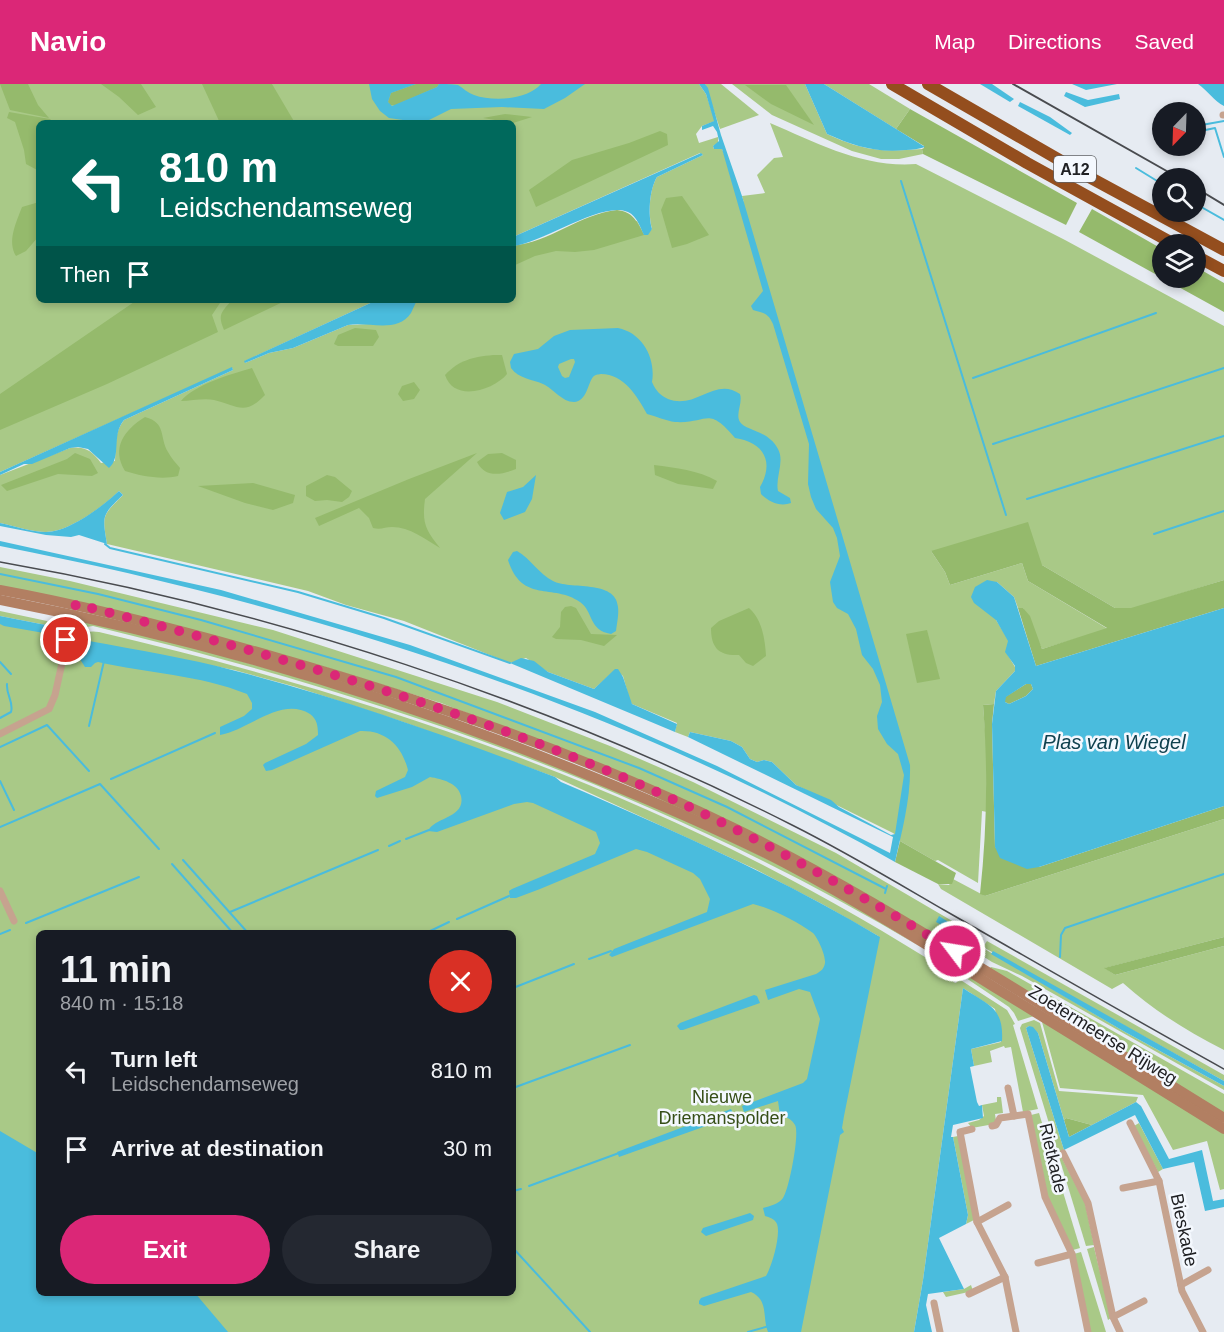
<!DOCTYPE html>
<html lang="en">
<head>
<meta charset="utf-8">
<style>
  :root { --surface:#171b24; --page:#242831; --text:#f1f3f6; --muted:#9ea1a6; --accent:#db2777 }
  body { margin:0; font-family:Helvetica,sans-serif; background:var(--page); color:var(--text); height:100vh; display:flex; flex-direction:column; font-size:22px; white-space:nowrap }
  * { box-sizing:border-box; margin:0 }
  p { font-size:20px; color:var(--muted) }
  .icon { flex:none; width:33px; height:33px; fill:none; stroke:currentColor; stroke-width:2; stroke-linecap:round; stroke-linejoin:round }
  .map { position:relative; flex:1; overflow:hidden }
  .panel { position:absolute; left:36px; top:846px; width:480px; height:366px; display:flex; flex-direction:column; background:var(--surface); border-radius:9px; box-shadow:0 3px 9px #0003 }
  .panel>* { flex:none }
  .guide { position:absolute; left:36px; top:36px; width:480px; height:183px; border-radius:9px; box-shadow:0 3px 9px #0003; background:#00695c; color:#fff; overflow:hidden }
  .needle { width:39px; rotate:203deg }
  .fabs { position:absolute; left:1152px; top:18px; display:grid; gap:12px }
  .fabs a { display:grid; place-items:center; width:54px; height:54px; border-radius:50%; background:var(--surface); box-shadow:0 3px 9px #0003; font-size:30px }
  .pin { position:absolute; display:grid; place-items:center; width:51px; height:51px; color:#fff; margin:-26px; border:3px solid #fff; border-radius:50%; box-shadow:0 2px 6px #0007 }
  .me { position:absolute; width:66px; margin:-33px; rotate:301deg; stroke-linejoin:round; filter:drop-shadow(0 0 4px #0008) }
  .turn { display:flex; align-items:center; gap:21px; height:126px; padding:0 24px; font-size:27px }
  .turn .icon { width:78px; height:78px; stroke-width:2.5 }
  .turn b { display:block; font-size:42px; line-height:51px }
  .then { display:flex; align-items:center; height:57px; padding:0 24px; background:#0003; gap:12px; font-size:22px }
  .round { display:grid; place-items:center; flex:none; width:63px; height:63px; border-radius:32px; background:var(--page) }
  .summary { display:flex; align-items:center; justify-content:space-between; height:102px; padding:0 24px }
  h1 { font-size:36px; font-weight:800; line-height:45px }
  .action { display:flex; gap:12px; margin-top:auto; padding:12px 24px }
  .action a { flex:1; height:69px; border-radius:36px; background:var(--accent); color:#fff; font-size:24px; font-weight:800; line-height:69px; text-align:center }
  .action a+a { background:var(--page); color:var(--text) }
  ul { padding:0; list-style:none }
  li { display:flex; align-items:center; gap:18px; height:78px; padding:0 24px }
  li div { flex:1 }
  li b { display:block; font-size:22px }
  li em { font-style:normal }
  header { display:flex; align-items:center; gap:36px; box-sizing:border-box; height:84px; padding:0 30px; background:var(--accent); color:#fff }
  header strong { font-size:28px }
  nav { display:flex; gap:33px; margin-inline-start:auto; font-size:21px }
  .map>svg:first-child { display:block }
</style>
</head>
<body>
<header>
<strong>Navio</strong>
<nav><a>Map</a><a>Directions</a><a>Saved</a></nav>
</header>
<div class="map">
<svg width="1224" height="1248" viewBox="0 0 1224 1248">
  <rect width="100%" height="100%" fill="#e6ebf2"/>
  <g fill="#a9c987" fill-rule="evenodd">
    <path d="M0,0H699L706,10L715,37L702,42L696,50L699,59L718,53V59L713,62L714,65H722L744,119L742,112L765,109L757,91L774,74L783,73L770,39C817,59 863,84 916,80L1065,156L1224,242V496L1131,525L1115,524L1042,481L931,467L945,488L950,501L1022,479L1028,497L1108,545L1042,565L1023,524H1018L1014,513L997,498L996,536L1009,557L1006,568L1015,583V587L996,607L994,620L983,621L986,659L987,724V728L982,727L978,799L938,776L935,777L900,757V754L893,749L796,701L772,678L764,676L757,678L750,675L742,663L731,657L690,648L688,653L675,648L677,639L632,620L630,617L623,592L615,586L594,605L548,588L526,574L510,579L404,537L346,521L308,507L107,460C102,431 102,432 123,411L119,407C104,422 69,448 46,448C32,448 15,442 0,439V391L70,364C85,362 92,367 101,379L115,377C116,363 114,348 124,336L233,286L232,284L0,388ZM39,39H513V131L515,132L513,133V153L700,69L703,71L657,93C649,106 648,131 652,145L644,150L637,137L513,162V216H417L369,240L348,241L293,264L269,269L245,279V277L377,216H39Z"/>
    <path d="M705,0H721L759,31L720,45Z"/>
    <path d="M732,0H805L827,50C864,67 881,68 922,65L923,70L899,75H881L852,67L772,31Z"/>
    <path d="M824,0H869L910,25L896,45Z"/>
    <path d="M0,483L70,497L273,546L497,618L610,662L693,698L836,769L983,855L977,864L974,865L970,862L969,864L950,854L946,860L556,663L441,619L325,583L0,503Z"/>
    <path d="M0,527L47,537L55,544L64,547V552L70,553L72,549C82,550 89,546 99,548C326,601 551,673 759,779C825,813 889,850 952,890L957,893L953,898L956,899L959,895L1007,926L1015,940L1013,941L1038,1025L1023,1028L1011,963L1005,964L1004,962L990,967L992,978L974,982L971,965L1001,958L995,925L963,904L923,1196L914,1248H0V539L46,541L0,532ZM139,567L234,586L296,603L403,638L555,693L755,785L822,820L880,853L315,618ZM39,849H513V1209H39Z"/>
    <path d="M86,537L152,552L380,616L639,713L819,800L919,862C658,707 387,613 93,542L74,545Z"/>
    <path d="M1224,735V853L1105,884L1115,891L1224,862V966C1187,947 1154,927 1123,899L1112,905L941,805L938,800L949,801L953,795L985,812Z"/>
    <path d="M987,857L1224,991V997L983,863Z"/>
    <path d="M983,864L1125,948L1224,1002V1006L1022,892L992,878L981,871Z"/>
    <path d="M991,883L1007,887L1224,1010V1030L989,885Z"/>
    <path d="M965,890L1224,1048V1105L1220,1106L1207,1057L1173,1066L1143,1011L1060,1004L1042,938L1034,932L1018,937L1014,929L1009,923L963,892Z"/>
    <path d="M1034,936L1040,939L1059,1007L1138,1013L1136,1018L1092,1041L1066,1034L1064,1036L1038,949L1029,942L1026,944L1064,1066L1058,1069L1020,944L1022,940Z"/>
    <path d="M997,1013H1001L1003,1029L995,1030L996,1037L994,1040L972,1044L968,1039L979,1036L984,1032L982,1021L997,1018Z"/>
    <path d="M1039,1029L1080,1164L1073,1166L1047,1113L1031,1031Z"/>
    <path d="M1139,1039L1163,1085L1158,1088L1134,1042Z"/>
    <path d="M958,1052L974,1136L966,1140L968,1131L953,1053Z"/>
    <path d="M1061,1072L1085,1119L1094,1161L1086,1162L1059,1073Z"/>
    <path d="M1094,1163L1111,1234L1108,1236L1087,1165Z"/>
    <path d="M1081,1168L1106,1248H1090L1074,1170Z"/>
    <path d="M971,1201L973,1207L946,1213L943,1208L964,1205Z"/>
  </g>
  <g fill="#95ba6c">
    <path d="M0,0H28L38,21L49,34L10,26Z"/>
    <path d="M101,0H141L156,23L138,31L119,13Z"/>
    <path d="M202,0H272L295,39H220Z"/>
    <path d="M416,0H439L437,3L396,21H390L388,18L391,9Z"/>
    <path d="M745,1H786L814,41L771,20Z"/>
    <path d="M910,25L1077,119L1066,141L923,70L922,65L924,64V62L896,45Z"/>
    <path d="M9,28L50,35L54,39H39V87L26,80L24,66L15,38L7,34Z"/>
    <path d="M505,30L532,33L513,39L483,34Z"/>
    <path d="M660,47L667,50L668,61L536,123L529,106L572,76L629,59Z"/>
    <path d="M682,112L709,151L687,160L672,164L661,126L666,114Z"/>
    <path d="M39,118V152L26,167L16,172C7,157 16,139 22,123Z"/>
    <path d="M1092,125L1162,165V194H1196V183L1224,199V228L1079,148Z"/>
    <path d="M617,126C633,128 637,137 644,151L594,166L575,168L556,167L535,172L513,182V162C550,158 580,130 617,126Z"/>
    <path d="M137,216H222L212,231L218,248L107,300L0,346V310Z"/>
    <path d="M232,216H287L224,246C217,230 222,228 232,216Z"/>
    <path d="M355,244L376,246L379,253L373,262H338L334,260L338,251Z"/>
    <path d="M493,271H502L507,290C494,306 454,319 445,291C459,276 473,273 493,271Z"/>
    <path d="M252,284L265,311C244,333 237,321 214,316C204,314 191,317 181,317C194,301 231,290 252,284Z"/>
    <path d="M414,298L420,306L414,315L403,317L398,310L402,302Z"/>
    <path d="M145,333C167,339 159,353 168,368C171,374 176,379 180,384L178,392C161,396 141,392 125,387C111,364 124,346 145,333Z"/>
    <path d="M75,369L90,375L98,389L92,392L58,390L7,407L1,401L67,375Z"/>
    <path d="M477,369L425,415C422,439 425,445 440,464C425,455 410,443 392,443C385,443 381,446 373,444L369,434L359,424L319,442L315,434L409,395Z"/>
    <path d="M502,369L516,376V385C501,391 485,394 477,378L488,370Z"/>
    <path d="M654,381C676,384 698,386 717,397L713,405L678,400L655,391Z"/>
    <path d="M327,391L335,393L352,407L349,413L342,418L327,416L315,417L306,412V402Z"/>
    <path d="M253,399L295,411L293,419L273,426L245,419L198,402Z"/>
    <path d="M1028,438L1042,481L1115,524H1131L1224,496V524L1036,582L1018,524H1023L1030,532L1042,565L1107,544L1028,497L1022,479L950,501L945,488L931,467Z"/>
    <path d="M571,522L576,524L591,550L617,551L604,562L581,556L556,555L552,553L560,543L561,528L565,523Z"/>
    <path d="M749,524C762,535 765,555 766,572L753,582L746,579L739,571C719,572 711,564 711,544L719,537Z"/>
    <path d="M927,546L940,595L917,599L906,550Z"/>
    <path d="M1026,600H1031L1033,605L1026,612L1009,620L1005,618V613Z"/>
    <path d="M994,620L992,640L995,763L1039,783L1224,722V735L985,812L980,810C987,746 988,685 983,621Z"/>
    <path d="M900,757L956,789L952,800H938L895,778Z"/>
    <path d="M1224,853V862L1115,891L1104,884Z"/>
    <path d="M1066,1034L1092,1041L1069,1053L1064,1036Z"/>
  </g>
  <g fill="#4abcdd" fill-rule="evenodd">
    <path d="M369,0H416L391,9L388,18L392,22L437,3L439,0C445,0 453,0 458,1C463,4 468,9 474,11C493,18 527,16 541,0H585L565,14L544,25L502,23L451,25L427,37L417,38L389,34L380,27L372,15Z"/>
    <path d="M699,0H705L708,4L721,51L742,112L910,681C911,714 902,747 895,778C618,621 312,523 0,462V457L221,506L410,561L595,628L717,682L890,769L893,753L688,653L690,648L731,657L742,663L750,675L757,678L764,676L772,678L796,701L831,716L839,723L891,751L895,750L904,691L898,670L887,660L878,645L877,632L882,618L880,601L873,585L862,571L856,545L848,530L837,524L833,518L830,498L840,472L837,454L833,444L816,425L811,413L808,400L809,360L773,240C768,229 764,229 753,226L751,222L763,207L722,65H714L713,62L719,57L717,48L713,42L702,46V42L714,37L706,10Z"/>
    <path d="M805,0H824L925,63C919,65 912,66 906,66C876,69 854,62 827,50Z"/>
    <path d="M980,0H992L1014,15L1010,18Z"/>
    <path d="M1072,0H1117L1086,6Z"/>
    <path d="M1198,0H1224V22C1214,17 1208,7 1198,0Z"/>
    <path d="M1066,8L1088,16L1119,10L1120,15L1085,23L1064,12Z"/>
    <path d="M1020,18L1050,33L1072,49L1070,51L1018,22Z"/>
    <path d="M701,69L703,71L657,93C649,106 648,131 652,145L648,151H644C640,143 637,132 628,128C603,116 543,159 513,162V153Z"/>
    <path d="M377,216H417C415,220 413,225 411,229C397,250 368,237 348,241L293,264L269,269L245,279L244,277Z"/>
    <path d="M618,244C643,249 656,275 652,298C656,307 660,311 668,315C696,326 715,292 740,310C743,319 735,330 740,338C746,347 768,346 778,365C785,378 775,393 778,407L790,414L791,419C780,423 769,418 761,410L760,403C775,377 763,358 735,354C707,321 709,340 675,338C666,337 656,332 647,330C637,312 624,290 601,290C597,291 596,290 593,293C587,301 587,317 574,318C562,318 554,305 543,300C532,295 519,295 511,284L510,278L514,270L538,265L554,252L570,246ZM571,275H574L575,278L569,293L565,294L562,292L558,283L559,280Z"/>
    <path d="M232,283L233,286L124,336C111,351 122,373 109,384L88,365L78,363L70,364L32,380H24L0,391V388Z"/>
    <path d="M536,391L532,415L525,428L504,436L500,429L507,408L523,403Z"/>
    <path d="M119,407L123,411C102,431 102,431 107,460L79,451L71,453L46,451L0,442V439C15,442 32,448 46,448C69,448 103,422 119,407Z"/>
    <path d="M517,467C531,475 539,490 553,497C569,506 616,495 618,523C619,530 617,539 616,547L611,550C588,546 594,528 580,518C553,499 522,520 508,476L513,468Z"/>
    <path d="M987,496L997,498L1014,513L1036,582L1224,524V722L1039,783L1027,785L1000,774L995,763L992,640L996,607L1015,587V582L1005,568L1008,557L996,536L974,519L971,513L975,503ZM1026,600H1031L1033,605L1026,612L1009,620L1005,618L1006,613Z"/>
    <path d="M0,532L46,541L60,557L75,559L89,557C138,566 187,574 236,587C344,615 450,653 555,693L561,698C670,745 778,792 880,853L844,1032L842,1044L844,1048L840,1051L839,1057L801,1248H768C762,1233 769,1216 751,1208L704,1222L699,1220V1217L701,1214L766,1192C772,1182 781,1151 777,1140C775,1135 769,1133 765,1132L763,1124C770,1122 779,1120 783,1114C789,1106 800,1049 795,1041C792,1035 786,1033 780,1031L778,1017L744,1028L742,1022L803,999L807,995L820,935L810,908L799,905L768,916L765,906L816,890C821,887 824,885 825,879C826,872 818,854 813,849C798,838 771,824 753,820L612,873L609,871L614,865L707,828L710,815L700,795L693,789L647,768L636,765L540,805L516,814H510L509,807L512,805L595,770L600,759L596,748L533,719L527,718L514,720L437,748L428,747C434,733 466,734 461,712C458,699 442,695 430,693L412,703L377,714L375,712L376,707L405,693L408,686C402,662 386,646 360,647L272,686L266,687L263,681L265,679L306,660L318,651C318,642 317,635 310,630C281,612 249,646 220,651V643L244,632L252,625V619L247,610C200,591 147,589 98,578L95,579L91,583H85L76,569L55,563L44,549L4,542L0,540Z"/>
    <path d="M521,574L534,577L548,588L594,605L615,585H618L623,593L632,620L677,640L675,648L510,579Z"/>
    <path d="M939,832L976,856L974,859L936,838Z"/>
    <path d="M993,867L1224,997V1002L1125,948L991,870Z"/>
    <path d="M963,904C988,921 1004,923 1002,957L971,965L974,982L970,983L977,1018L979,1022L982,1021L983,1034L953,1041L951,1053H953L968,1131L966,1140L939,1154L964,1205L928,1210L926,1221L932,1248H914L923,1196Z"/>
    <path d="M754,911L757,912L760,919L683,946H680L677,942L680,939Z"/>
    <path d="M1029,942L1033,943L1038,949L1069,1053L1136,1018L1141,1022L1169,1075L1202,1066L1213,1117L1224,1115V1123L1205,1127L1194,1078L1163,1085L1135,1031L1064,1066L1026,944Z"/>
    <path d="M731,1025L734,1032L619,1073L617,1068Z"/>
    <path d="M0,1047L39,1070V1209H195L228,1248H0Z"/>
    <path d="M750,1129L754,1132L753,1136L706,1152L701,1148L703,1144Z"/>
  </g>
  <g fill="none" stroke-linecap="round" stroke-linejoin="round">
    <g stroke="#4abcdd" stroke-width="2">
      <path d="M1196,42L1224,37"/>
      <path d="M1196,48L1215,44L1224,73"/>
      <path d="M1156,49L1162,48"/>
      <path d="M1136,84L1162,100"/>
      <path d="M901,97L1006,431"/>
      <path d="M1196,120L1224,136"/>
      <path d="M973,294L1156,229"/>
      <path d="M993,360L1224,284"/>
      <path d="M1027,415L1224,352"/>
      <path d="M1154,450L1224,427"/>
      <path d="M105,460L110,464L298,508L384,534L510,579"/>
      <path d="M0,490L98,510L201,536L396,593L639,684L727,723L886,805"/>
      <path d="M0,578L11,590"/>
      <path d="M0,634L11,628C14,618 6,611 7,600"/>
      <path d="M89,642L104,577"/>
      <path d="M0,663L47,641L89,687"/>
      <path d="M111,695L215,649"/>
      <path d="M0,697L14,726"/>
      <path d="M0,743L100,700L159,765"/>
      <path d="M406,755L429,746"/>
      <path d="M389,762L400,757"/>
      <path d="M183,776L248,849"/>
      <path d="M172,780L233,849"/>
      <path d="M885,809L887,802"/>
      <path d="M230,828L378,766"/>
      <path d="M457,835L509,812"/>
      <path d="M26,839L139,793"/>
      <path d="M426,849L449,838"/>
      <path d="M0,850L10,846"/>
      <path d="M1060,873L1061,851L1065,844L1224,790"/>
      <path d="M589,875L611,867"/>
      <path d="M513,904L574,880"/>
      <path d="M513,1004L630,961"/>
      <path d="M529,1102L619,1069"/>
      <path d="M513,1107L521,1105"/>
      <path d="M513,1164L590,1248"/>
      <path d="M748,1248L769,1242"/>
    </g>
    <g stroke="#c6a38f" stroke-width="7">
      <path d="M1223,31H1224"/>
      <path d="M0,650L49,625L55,611L73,529"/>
      <path d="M0,807L14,837"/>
      <path d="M1008,1004L1014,1032L1028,1030L1045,1113L1072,1170L1088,1248"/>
      <path d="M1130,1039L1159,1097L1182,1207L1203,1248"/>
      <path d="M992,1042L996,1041L1000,1034L1014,1032"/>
      <path d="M972,1045L960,1048L977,1138L1005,1193L1016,1248"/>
      <path d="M1063,1069L1088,1119L1113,1233L1120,1248"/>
      <path d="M1123,1104L1159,1097"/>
      <path d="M977,1138L1008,1121"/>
      <path d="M1038,1179L1072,1170"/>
      <path d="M1181,1201L1208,1186"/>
      <path d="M969,1210L1005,1193"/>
      <path d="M934,1219L940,1248"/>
      <path d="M1113,1233L1144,1217"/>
    </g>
    <g stroke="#b27f62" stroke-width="10">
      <path d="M0,506C93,523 184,547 275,573C433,618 589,673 736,745C830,791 918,845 1006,899C1079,944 1151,989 1224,1034"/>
      <path d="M0,516C201,555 398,613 588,691C655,718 721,746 785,779C857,817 926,860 994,903C1071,950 1147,997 1224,1045"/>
    </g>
    <g stroke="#944e1e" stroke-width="12">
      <path d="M892,0L1027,79L1174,160"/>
      <path d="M928,0L1089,93L1224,166"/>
      <path d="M1196,172L1224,187"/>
    </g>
    <path stroke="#494b4f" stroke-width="1.5" d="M0,478C270,525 548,617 792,741C844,767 894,797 944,826C1037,879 1130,933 1224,985"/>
    <g stroke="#494b4f" stroke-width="2">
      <path d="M1013,0L1179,94"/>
      <path d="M1196,104L1224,121"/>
    </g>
  </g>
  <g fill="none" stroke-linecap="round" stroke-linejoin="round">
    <path stroke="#db2777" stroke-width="10" stroke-dasharray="0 18" d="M66,556L76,520C267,569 457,622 639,700C749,748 852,806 955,867"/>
  </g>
  <g text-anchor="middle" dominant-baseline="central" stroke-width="5" stroke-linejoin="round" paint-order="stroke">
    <rect fill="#f4f8fe" stroke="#606265" stroke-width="1.5" x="1054" y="72" width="42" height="26" rx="4.5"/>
    <g font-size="16" font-weight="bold" fill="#202124">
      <text x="1075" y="85">A12</text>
    </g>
    <g font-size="18" fill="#202124" stroke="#f4f8fe">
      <text transform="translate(1103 951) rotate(32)">Zoetermeerse Rijweg</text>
      <text transform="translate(1053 1074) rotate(77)">Rietkade</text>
      <text transform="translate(1184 1146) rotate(78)">Bieskade</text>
    </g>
    <g font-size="18" fill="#364e17" stroke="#f4f8fe">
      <text x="722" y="1013">Nieuwe<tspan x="722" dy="21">Driemanspolder</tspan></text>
    </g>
    <g font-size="20" font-style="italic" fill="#0f414f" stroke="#f4f8fe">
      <text x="1114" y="658">Plas van Wiegel</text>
    </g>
  </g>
</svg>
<div class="fabs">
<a><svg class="needle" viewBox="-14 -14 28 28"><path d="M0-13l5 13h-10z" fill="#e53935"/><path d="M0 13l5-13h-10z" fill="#9ea1a6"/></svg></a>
<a><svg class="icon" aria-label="search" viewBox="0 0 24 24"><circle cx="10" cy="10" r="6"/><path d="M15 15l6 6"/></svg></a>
<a><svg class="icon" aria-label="layers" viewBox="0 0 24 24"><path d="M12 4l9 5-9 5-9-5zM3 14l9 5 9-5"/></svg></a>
</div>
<div class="pin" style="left:66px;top:556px;background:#d93025"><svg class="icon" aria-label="arrive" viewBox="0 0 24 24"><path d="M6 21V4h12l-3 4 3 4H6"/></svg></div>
<svg class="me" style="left:955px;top:867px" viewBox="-20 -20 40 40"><circle r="17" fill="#db2777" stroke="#fff" stroke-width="3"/><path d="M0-11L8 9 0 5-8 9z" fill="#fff"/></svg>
<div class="guide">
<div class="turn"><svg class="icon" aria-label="left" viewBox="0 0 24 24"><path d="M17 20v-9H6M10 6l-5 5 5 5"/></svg><div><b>810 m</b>Leidschendamseweg</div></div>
<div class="then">Then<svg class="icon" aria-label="arrive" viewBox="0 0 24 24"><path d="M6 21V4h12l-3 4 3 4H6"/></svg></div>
</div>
<section class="panel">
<div class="summary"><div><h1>11 min</h1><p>840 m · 15:18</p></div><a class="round" style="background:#d93025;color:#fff"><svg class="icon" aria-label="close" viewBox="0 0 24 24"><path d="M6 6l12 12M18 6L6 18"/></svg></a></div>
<ul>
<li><svg class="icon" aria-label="left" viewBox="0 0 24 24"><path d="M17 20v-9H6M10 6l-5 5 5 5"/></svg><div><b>Turn left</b><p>Leidschendamseweg</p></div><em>810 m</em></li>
<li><svg class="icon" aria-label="arrive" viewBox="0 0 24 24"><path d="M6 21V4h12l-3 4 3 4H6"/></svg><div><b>Arrive at destination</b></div><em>30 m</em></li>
</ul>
<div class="action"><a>Exit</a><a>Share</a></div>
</section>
</div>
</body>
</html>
